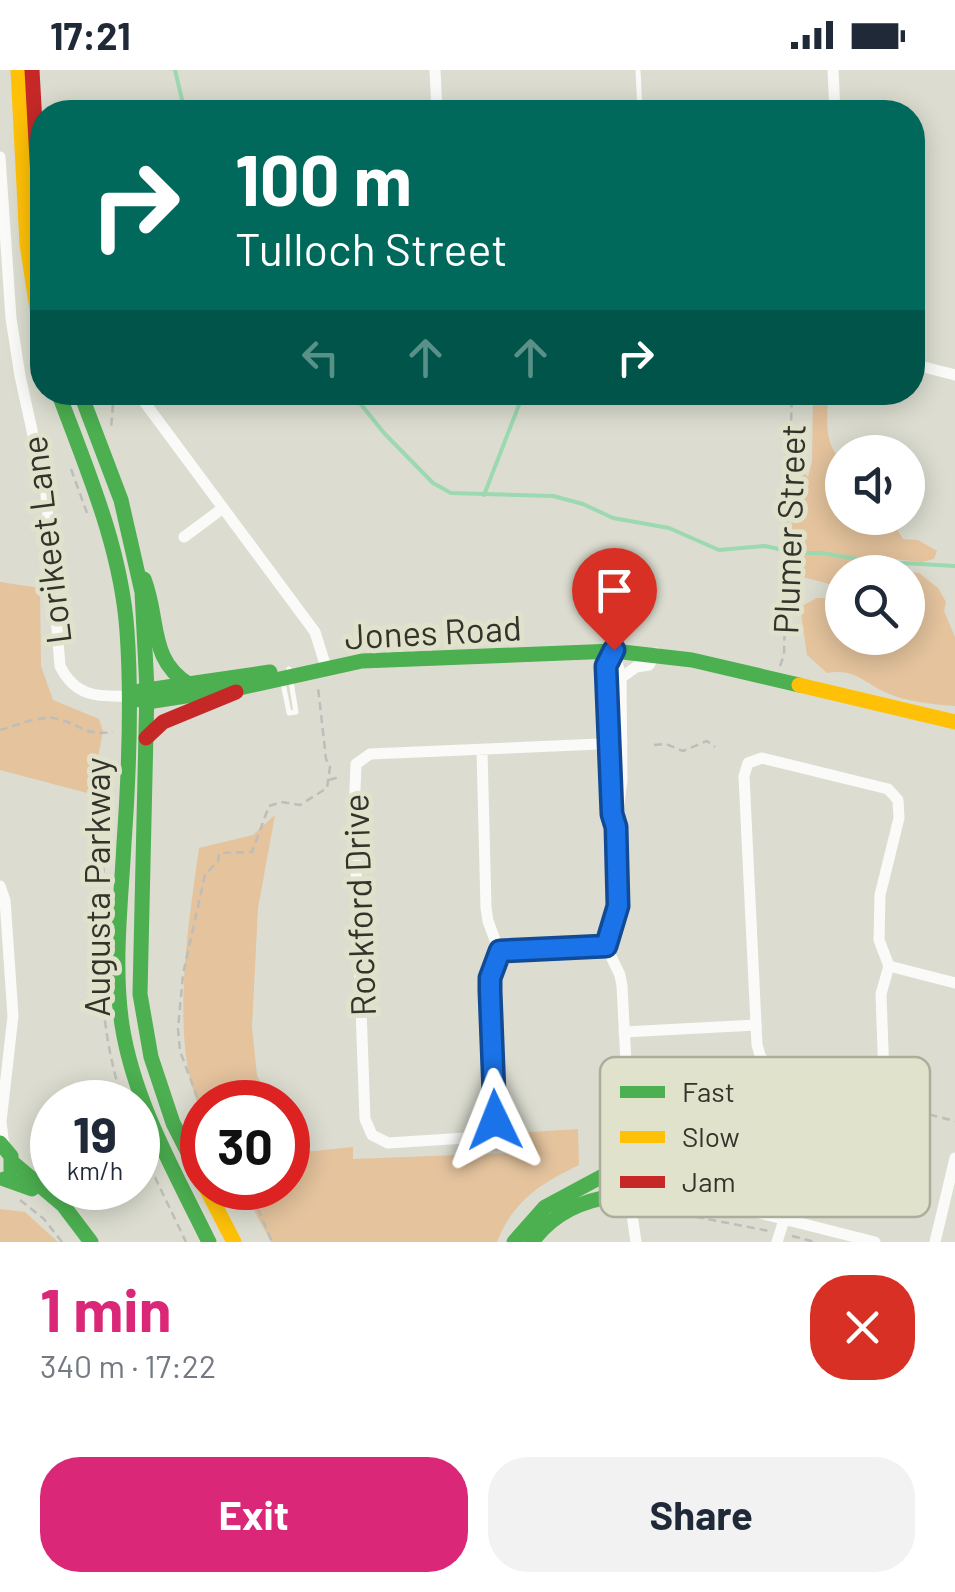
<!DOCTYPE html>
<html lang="en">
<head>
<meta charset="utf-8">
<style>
  :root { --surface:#fff; --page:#f2f2f3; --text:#1f2937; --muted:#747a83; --accent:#db2777 }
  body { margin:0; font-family:Barlow,sans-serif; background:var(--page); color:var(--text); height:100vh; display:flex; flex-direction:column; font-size:38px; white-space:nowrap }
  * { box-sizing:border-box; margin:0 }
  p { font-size:32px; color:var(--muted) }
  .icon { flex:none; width:55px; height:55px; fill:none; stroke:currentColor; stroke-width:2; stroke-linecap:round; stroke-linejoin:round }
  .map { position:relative; height:1172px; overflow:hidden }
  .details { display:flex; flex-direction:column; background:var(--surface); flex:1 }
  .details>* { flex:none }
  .hud { position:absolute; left:30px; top:30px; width:895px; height:305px; border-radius:40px; box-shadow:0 5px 25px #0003; background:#00695c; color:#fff; overflow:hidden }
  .fabs { position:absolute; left:825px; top:365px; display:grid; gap:20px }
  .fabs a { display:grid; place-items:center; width:100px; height:100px; border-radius:50%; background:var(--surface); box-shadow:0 5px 25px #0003; font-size:50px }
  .speed { position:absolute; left:30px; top:1010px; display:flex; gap:20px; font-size:50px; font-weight:700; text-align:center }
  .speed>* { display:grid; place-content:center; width:130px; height:130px; border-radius:50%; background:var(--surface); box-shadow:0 5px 25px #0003; line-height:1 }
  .speed small { font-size:25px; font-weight:400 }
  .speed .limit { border:15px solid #d22; background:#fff; color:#111 }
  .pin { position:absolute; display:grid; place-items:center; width:85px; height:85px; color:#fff; margin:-102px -42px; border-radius:50% 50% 50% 0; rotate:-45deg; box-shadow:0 0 10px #0007 }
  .pin .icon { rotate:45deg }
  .me { position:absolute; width:110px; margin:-55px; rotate:358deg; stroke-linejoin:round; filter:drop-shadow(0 0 8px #0008) }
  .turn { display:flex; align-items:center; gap:35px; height:210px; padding:0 40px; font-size:45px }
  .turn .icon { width:130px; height:130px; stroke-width:2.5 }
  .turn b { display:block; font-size:70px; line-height:85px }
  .lanes { display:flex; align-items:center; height:95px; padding:0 40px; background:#0003; justify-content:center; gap:50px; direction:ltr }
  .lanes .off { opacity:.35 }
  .round { display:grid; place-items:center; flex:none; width:105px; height:105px; border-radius:40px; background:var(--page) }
  .head { display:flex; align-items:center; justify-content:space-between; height:170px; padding:0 40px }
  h1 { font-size:60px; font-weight:700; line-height:75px; color:var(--accent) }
  .action { display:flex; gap:20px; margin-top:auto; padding:20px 40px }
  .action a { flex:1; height:115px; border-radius:40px; background:var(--accent); color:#fff; font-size:40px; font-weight:700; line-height:115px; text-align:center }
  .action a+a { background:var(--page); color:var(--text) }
  .status { display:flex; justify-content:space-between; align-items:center; height:70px; padding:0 50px; background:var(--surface); direction:ltr }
  .status svg { height:28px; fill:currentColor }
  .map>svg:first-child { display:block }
</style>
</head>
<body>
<div class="status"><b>17:21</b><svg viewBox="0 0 49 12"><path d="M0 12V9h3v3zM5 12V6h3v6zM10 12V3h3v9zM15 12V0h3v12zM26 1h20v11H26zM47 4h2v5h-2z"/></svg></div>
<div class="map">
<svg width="955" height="1172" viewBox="0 0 955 1172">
  <rect width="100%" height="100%" fill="#dcddd0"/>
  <g fill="#e4c39d">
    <path d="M813,323H828C828,346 822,374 842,390V448H852L863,454L875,449L892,451L903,469L918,470L937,481L934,489L922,492L882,488L879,502H842V520C826,510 808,511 791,502L792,441L784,420L785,377L790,373C802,385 799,397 808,407L812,392Z"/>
    <path d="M903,501L919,503L938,518L946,532L944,541L955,567V636C932,634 906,632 885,622C863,612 855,598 827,603L807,585L800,537L817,528H840L842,524V568H908V502H900Z"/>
    <path d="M0,512L40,518L41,596L53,630L99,649L103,661L91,724L0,700Z"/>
    <path d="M275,745L258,838L252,957L257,1005L270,1032H202V1042C168,977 189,850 199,778L253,765Z"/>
    <path d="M578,1059L579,1095C540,1114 514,1130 497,1172H271L242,1118H288V1069L294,1083L353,1077V1089L513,1083V1063Z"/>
    <path d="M0,1139L25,1142L58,1172H0Z"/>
  </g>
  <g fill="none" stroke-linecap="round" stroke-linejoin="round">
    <g stroke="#9cd8b0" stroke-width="4">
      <path d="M175,0L185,42"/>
      <path d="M351,322L384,363L433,413L451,423L553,426L583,434L613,448L669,458L719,480L765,476L783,480"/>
      <path d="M484,425L524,322"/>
      <path d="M795,483H822L869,491L955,496"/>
    </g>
    <g stroke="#bdbeb9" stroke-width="2.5" stroke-dasharray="8 5" stroke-linecap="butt">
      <path d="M34,285L42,313"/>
      <path d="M110,322L113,333L111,360"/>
      <path d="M71,399L87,443"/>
      <path d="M780,596L784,585L788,419L794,364L791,354L792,322"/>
      <path d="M0,660C16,656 41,644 58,649C81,655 85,666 113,662"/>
      <path d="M654,675L666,674L683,681L707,671L715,677"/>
      <path d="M111,704C103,818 87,921 123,1032"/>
      <path d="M329,710L339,707"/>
      <path d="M883,1024L899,1037L955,1051"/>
      <path d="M202,1040L180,981L178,959L183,904L205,805L218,791L219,783L252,782L269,736L281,732L300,735L327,718L330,697L326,689L318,617"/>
      <path d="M138,1072L186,1172"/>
      <path d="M242,1118L259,1141L272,1172"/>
      <path d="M20,1130L44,1149L62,1172"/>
      <path d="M644,1146L682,1144L769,1161"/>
      <path d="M792,1166L815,1172"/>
    </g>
    <g stroke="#fafaf8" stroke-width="5">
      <path d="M638,0L640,42"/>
      <path d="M283,613L289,643L296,642L289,599"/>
    </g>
    <g stroke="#fafaf8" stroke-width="11">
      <path d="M435,0L437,42"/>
      <path d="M833,0L835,42"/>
      <path d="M0,87L11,248L20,306L46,424L60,596C75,626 96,627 127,626"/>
      <path d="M912,294L955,305"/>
      <path d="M137,322L315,562L326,597"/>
      <path d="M184,467L223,438"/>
      <path d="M614,581L621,608L622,710L616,757L619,836L606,876L620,905L622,916L631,1091"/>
      <path d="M621,608L636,597L649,595L656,583"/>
      <path d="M482,680L486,838L488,851L499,881L489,921L495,1050L488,1063L481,1067L388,1073L372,1065L365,1049L354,745L356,694L370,684L622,673"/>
      <path d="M762,688L888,719L898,730L899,748L880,825L879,870L889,896L881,924L884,1007L876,1016C858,1021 775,1006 763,990C759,986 759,980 757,975L744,706L748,693Z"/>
      <path d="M614,749L606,596L614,581"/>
      <path d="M0,816L5,830L13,946L1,1052L4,1076"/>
      <path d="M499,881L606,876"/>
      <path d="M889,896L955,913"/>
      <path d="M624,962L756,955"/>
      <path d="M649,1115L875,1172"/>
      <path d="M630,1131L636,1172"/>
      <path d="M777,1172L784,1150"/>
      <path d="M935,1172L955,1088"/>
    </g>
    <g stroke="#4caf50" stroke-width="15">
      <path d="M58,322C87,400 121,477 127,561C132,631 129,703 124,773C121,833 113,895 122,955C134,1032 175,1102 209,1172"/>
      <path d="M80,322L121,430L142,522L147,619L140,924L151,987L173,1053L202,1110"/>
      <path d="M144,509C160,550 148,590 190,615"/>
      <path d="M140,621L270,602"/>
      <path d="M137,629L147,632L244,617L362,591L614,581L692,590L799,615"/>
      <path d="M0,1073L11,1086V1100"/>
      <path d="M12,1092L63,1135L91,1172"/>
      <path d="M4,1109L32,1119"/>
      <path d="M514,1172L545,1137L612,1101"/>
      <path d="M532,1172C552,1144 582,1130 616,1126"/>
    </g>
    <g stroke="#ffc107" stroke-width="15">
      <path d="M18,0L27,174L42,272"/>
      <path d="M799,615L955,652"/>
      <circle cx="629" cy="1111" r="20"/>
      <path d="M206,1118L234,1172"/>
    </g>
    <g stroke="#c62828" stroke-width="15">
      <path d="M32,0L42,179"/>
      <path d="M146,668L163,652L236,622"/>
    </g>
  </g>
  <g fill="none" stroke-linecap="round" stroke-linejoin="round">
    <g stroke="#114b97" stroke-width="25">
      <path id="route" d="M495,1050L490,921V908L500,881L606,876L618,836L616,757L612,744L606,596L614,580"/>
    </g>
    <use href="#route" stroke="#1a73e8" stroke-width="18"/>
  </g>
  <g text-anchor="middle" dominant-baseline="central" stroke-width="10" stroke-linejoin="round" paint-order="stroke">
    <g font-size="35" fill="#32332a" stroke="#e0e2cb">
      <text transform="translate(788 459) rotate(-88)">Plumer Street</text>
      <text transform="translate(45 470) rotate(-97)">Lorikeet Lane</text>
      <text transform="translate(433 561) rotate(-3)">Jones Road</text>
      <text transform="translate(96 817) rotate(-90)">Augusta Parkway</text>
      <text transform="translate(358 835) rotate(-92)">Rockford Drive</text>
    </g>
  </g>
  <rect x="600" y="987" width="330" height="160" rx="15" fill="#e0e2cb" stroke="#acae9b" stroke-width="2.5"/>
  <rect x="620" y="1016" width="45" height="12" fill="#4caf50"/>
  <rect x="620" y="1061" width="45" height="12" fill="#ffc107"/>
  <rect x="620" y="1106" width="45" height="12" fill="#c62828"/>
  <g font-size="28" fill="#32332a">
    <text x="682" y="1032">Fast</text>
    <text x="682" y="1077">Slow</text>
    <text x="682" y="1122">Jam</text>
  </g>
</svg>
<div class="fabs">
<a><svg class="icon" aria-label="sound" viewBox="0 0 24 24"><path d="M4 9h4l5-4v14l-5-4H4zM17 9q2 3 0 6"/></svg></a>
<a><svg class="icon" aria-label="search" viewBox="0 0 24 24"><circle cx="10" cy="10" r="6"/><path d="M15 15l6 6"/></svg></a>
</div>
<div class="speed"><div>19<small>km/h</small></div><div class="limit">30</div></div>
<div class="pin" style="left:614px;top:580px;background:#d93025"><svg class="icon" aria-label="arrive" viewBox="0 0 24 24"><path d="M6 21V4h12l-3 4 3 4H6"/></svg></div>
<svg class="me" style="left:495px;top:1050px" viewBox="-20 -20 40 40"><path d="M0-17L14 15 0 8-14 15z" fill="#1a73e8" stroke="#fff" stroke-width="4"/></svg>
<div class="hud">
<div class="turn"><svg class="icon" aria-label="right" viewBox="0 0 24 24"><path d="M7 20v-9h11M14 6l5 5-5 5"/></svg><div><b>100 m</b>Tulloch Street</div></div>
<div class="lanes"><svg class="icon off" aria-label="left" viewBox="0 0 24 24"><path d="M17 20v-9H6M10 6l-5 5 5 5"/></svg><svg class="icon off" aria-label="ahead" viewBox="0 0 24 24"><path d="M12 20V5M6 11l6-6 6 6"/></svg><svg class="icon off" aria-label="ahead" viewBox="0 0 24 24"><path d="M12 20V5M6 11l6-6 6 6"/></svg><svg class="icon" aria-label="right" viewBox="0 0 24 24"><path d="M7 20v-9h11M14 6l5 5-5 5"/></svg></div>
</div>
</div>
<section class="details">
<div class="head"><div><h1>1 min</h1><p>340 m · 17:22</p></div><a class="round" style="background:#d93025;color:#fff"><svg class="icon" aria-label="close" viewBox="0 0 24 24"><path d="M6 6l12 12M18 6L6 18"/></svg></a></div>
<div class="action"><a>Exit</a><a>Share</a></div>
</section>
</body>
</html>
